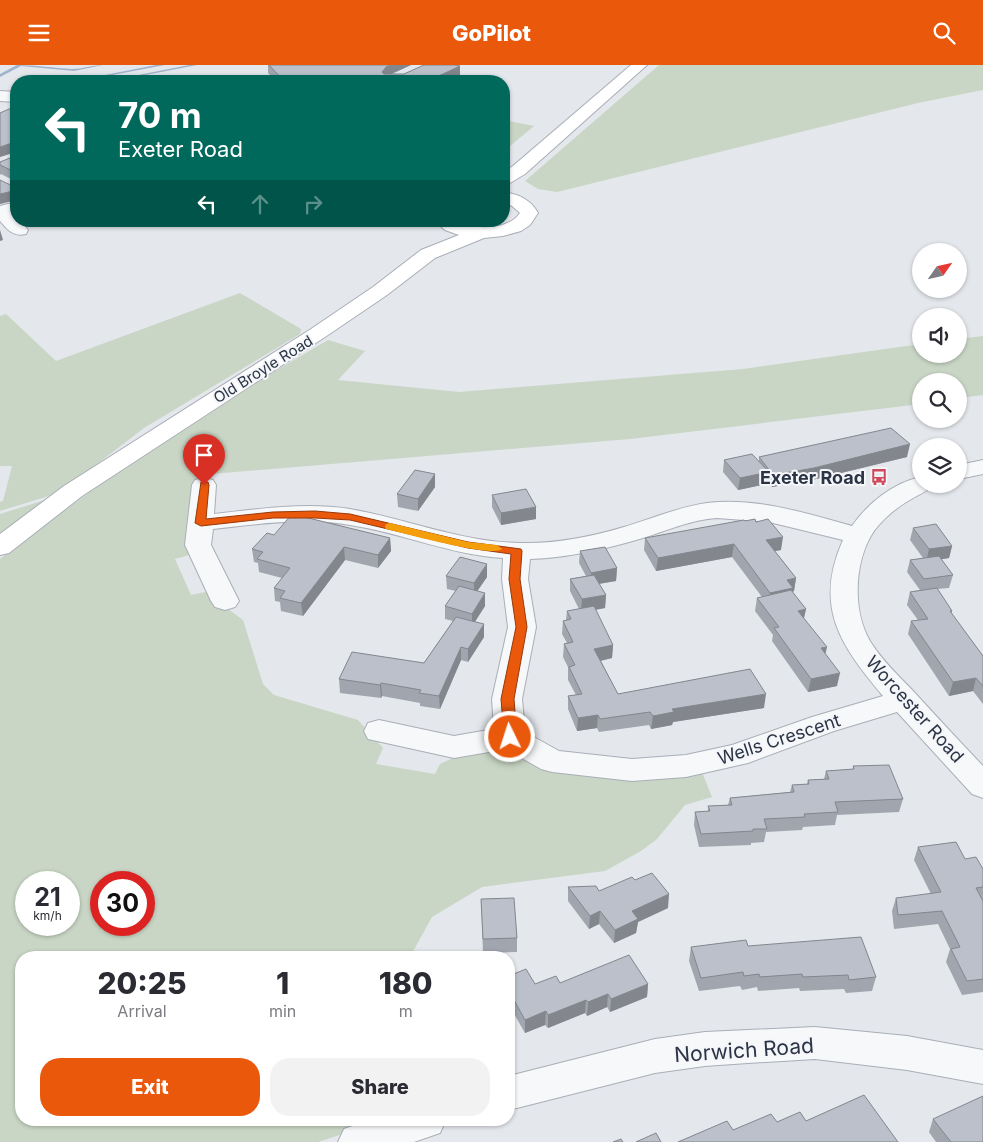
<!DOCTYPE html>
<html lang="en">
<head>
<meta charset="utf-8">
<style>
  :root { --surface:#fff; --page:#f2f2f3; --text:#2b2b33; --muted:#7c7c81; --accent:#ea580c }
  body { margin:0; font-family:Inter,sans-serif; background:var(--page); color:var(--text); height:100vh; display:flex; flex-direction:column; font-size:19px; white-space:nowrap }
  * { box-sizing:border-box; margin:0 }
  p { font-size:16px; color:var(--muted) }
  .icon { flex:none; width:28px; height:28px; fill:none; stroke:currentColor; stroke-width:2; stroke-linecap:round; stroke-linejoin:round }
  .map { position:relative; flex:1; overflow:hidden }
  .side { position:absolute; left:15px; top:886px; width:500px; height:175px; display:flex; flex-direction:column; background:var(--surface); border-radius:20px; box-shadow:0 1px 4px #0004 }
  .side>* { flex:none }
  .hud { position:absolute; left:10px; top:10px; width:500px; height:152px; border-radius:20px; box-shadow:0 1px 4px #0004; background:#00695c; color:#fff; overflow:hidden }
  .needle { width:32px; rotate:56deg }
  .tools { position:absolute; left:912px; top:178px; display:grid; gap:10px }
  .tools a { display:grid; place-items:center; width:55px; height:55px; border-radius:50%; background:var(--surface); box-shadow:0 1px 4px #0004; font-size:25px }
  .speed { position:absolute; left:15px; top:806px; display:flex; gap:10px; font-size:25px; font-weight:700; text-align:center }
  .speed>* { display:grid; place-content:center; width:65px; height:65px; border-radius:50%; background:var(--surface); box-shadow:0 1px 4px #0004; line-height:1 }
  .speed small { font-size:12px; font-weight:400 }
  .speed .limit { border:8px solid #d22; background:#fff; color:#111 }
  .pin { position:absolute; display:grid; place-items:center; width:42px; height:42px; color:#fff; margin:-51px -21px; border-radius:50% 50% 50% 0; rotate:-45deg; box-shadow:0 0 5px #0007 }
  .pin .icon { rotate:45deg }
  .me { position:absolute; width:55px; margin:-28px; rotate:356deg; stroke-linejoin:round; filter:drop-shadow(0 0 4px #0008) }
  .turn { display:flex; align-items:center; gap:18px; height:105px; padding:0 25px; font-size:22px }
  .turn .icon { width:65px; height:65px; stroke-width:2.5 }
  .turn b { display:block; font-size:35px; line-height:42px }
  .lanes { display:flex; align-items:center; height:48px; padding:0 25px; background:#0003; justify-content:center; gap:25px; direction:ltr }
  .lanes .off { opacity:.35 }
  .eta { display:flex; justify-content:space-evenly; align-items:center; height:85px; text-align:center }
  .eta b { font-size:30px; font-weight:800; line-height:35px }
  .cta { display:flex; gap:10px; margin-top:auto; padding:10px 25px }
  .cta a { flex:1; height:58px; border-radius:20px; background:var(--accent); color:#fff; font-size:20px; font-weight:800; line-height:58px; text-align:center }
  .cta a+a { background:var(--page); color:var(--text) }
  header { display:flex; justify-content:space-between; align-items:center; height:65px; padding:0 25px; background:var(--accent); color:#fff; font-size:22px; font-weight:800 }
  .map>svg:first-child { display:block }
</style>
</head>
<body>
<header><svg class="icon" aria-label="menu" viewBox="0 0 24 24"><path d="M4 6h16M4 12h16M4 18h16"/></svg>GoPilot<svg class="icon" aria-label="search" viewBox="0 0 24 24"><circle cx="10" cy="10" r="6"/><path d="M15 15l6 6"/></svg></header>
<div class="map">
<svg width="983" height="1077" viewBox="0 0 983 1077">
  <rect width="100%" height="100%" fill="#e4e7ec"/>
  <g fill="#c9d6c5" fill-rule="evenodd">
    <path d="M659,0H983V25L918,38L557,127L538,124L525,116Z"/>
    <path d="M504,55L534,61L504,86Z"/>
    <path d="M240,228L301,264L300,269L144,363L79,413L52,430L0,446V437L3,436L12,401H0V251L6,249L56,296Z"/>
    <path d="M983,271V330L959,333V316H921V339L630,374L199,410L192,486L189,490L175,494L191,530L205,527L243,555L263,619L274,630L358,655L383,683L376,699L435,709L440,699L457,691L507,684L702,707L712,732L685,740L657,774L641,786L605,806L482,822L432,852L410,892H21V1055H368L367,1061L318,1077H0V494L11,485L115,408L232,331L328,275L365,286L338,315L459,327L743,304L921,279V289H959V274ZM26,818H69V860H26ZM101,818H144V860H101Z"/>
    <path d="M48,434L0,472V449Z"/>
  </g>
  <g fill="none" stroke-linecap="round" stroke-linejoin="round">
    <g fill="#9fb4cc" fill-rule="evenodd">
      <path d="M17,0C35,0 54,3 72,4C82,4 93,0 103,0L74,6L21,1L0,12V9Z"/>
      <path d="M156,0H165L81,16H74Z"/>
      <path d="M189,0H197L115,16H108Z"/>
    </g>
    <g stroke="#a9aeb7" stroke-width="2">
      <g id="street">
        <path d="M0,26L16,27V37L0,36Z"/>
        <path d="M16,137V148H13L16,152V156H21L28,165L26,169C13,172 8,165 0,156V141Z"/>
        <path d="M983,395V409L959,414V400Z"/>
        <path d="M921,412V419H933C928,427 917,430 908,436C896,443 883,454 874,466C854,496 852,545 870,576C882,596 900,612 915,628C937,652 960,677 983,701V733L972,729L897,647L834,666L748,698L686,712L632,716L552,707L541,704L506,684L454,693L368,674L364,666L368,658L379,655L454,671L494,664L492,634L508,562L502,514L503,493C451,490 402,468 350,460C305,452 259,459 213,464L211,480L239,536L235,542L225,545L215,542L211,536L185,480L192,420L195,415L204,413L213,415L216,420L214,449C259,444 305,437 350,444C407,454 461,477 520,478C555,479 590,472 624,462C651,454 678,442 707,438C755,432 806,448 852,461C868,438 893,418 921,412ZM717,453L769,457L843,475C813,542 841,581 883,631L812,652L732,680L686,690L632,694L559,686L525,667L522,634L536,562L528,514L530,494C568,493 606,484 643,473C668,465 691,455 717,453Z"/>
        <path d="M815,962L907,971L983,985V1019L907,1005L815,994L748,998L705,1001L655,1008L509,1045V1011L655,974L705,967Z"/>
        <path d="M369,1055H446L440,1068L414,1077H338L344,1064Z"/>
      </g>
    </g>
    <g stroke="#a9aeb7" stroke-width="2">
      <g id="secondary">
        <path d="M631,0H647L525,109L510,118L504,119V107L513,101Z"/>
        <path d="M504,127C519,130 530,134 538,148L530,160L521,166L503,171L484,173L435,193L387,230L325,272L82,431L9,488L0,490V469L64,421L311,264L373,222L421,185L459,170L445,165L435,156C441,156 448,155 455,156C458,157 462,159 466,160C483,164 509,164 520,148L512,141L504,137Z"/>
      </g>
    </g>
    <use href="#street" fill="#f7f8fa" fill-rule="evenodd"/>
    <use href="#secondary" fill="#fff" fill-rule="evenodd"/>
  </g>
  <g fill="#a1a5ae">
    <path d="M268,0H411L392,9H404L460,1V10L447,16H276L268,8Z"/>
    <path d="M16,41V136V135L0,139L15,122V116L1,109L0,110V97L15,91V87L0,92Z"/>
    <path d="M39,156H66L45,162Z"/>
    <path d="M759,392H907L812,415L772,422L767,416V419L738,425L723,407L724,395L759,396Z"/>
    <path d="M435,409V422L418,446L398,442L397,429Z"/>
    <path d="M492,430L536,454L501,460L492,442Z"/>
    <path d="M745,456L781,485L775,486L796,513L794,526L792,527L806,544L804,553L825,589L837,621L808,627L772,576L773,570L755,546L757,533L762,532L732,492L656,506L644,485L645,473Z"/>
    <path d="M913,463L952,481L949,493L941,494L953,510L949,523L937,524L952,546V549L983,591V639L973,626L949,631L908,569L911,556L918,555L907,540L910,527L920,525L907,507L910,495L923,493L910,475Z"/>
    <path d="M274,470L390,473L391,486L378,503L345,495L303,551L281,546L280,537L275,536L274,523L282,513L259,507L258,498L254,497L252,484Z"/>
    <path d="M580,486L617,503L616,516L599,519L606,530L605,543L595,545L613,580L612,593L601,596L618,629L764,643L673,657L672,660L651,664L649,660L599,667L597,663L577,666L568,644V631L576,630L568,615V602L563,592L564,579L567,578L562,569L563,556L566,555L567,546L579,544L570,526V514L586,511L579,498Z"/>
    <path d="M487,499V512L477,526L485,541L475,557L484,572L468,597L461,595L440,644L420,641V638L382,631L381,633L340,628L339,614L424,598L453,556L445,554V541L456,526L447,524L446,511Z"/>
    <path d="M853,701L903,734L899,747L837,750L835,760L803,762L802,765L766,767L764,777L751,778V780L699,782L694,760L695,747L708,746V741L728,740L730,733L790,727L792,720L807,719L808,715L824,714L826,706L853,704Z"/>
    <path d="M918,782L965,794L983,804V835H982L983,836V927L962,930L946,897L950,884L938,859L894,864L892,846L896,833L931,829L914,795Z"/>
    <path d="M635,815L668,843L638,857L636,868L614,878L599,859L589,864L568,836V822L599,826Z"/>
    <path d="M481,834L517,873V887L483,888Z"/>
    <path d="M691,882L876,912L872,926L846,928L844,924L800,926L799,923L758,926L757,922L742,925L740,921L699,926L689,896Z"/>
    <path d="M509,911L535,919H648L647,932L610,947L607,942L587,951L585,948L548,963L545,960L525,968L509,940Z"/>
    <path d="M933,1054L983,1077H936L929,1067Z"/>
  </g>
  <g fill="#83868d">
    <path d="M391,0H411L386,11L382,7L386,2Z"/>
    <path d="M460,1V10L447,16H428Z"/>
    <path d="M15,77L16,87L0,92V82Z"/>
    <path d="M13,126L16,135L0,139V129Z"/>
    <path d="M44,156H66L45,162Z"/>
    <path d="M0,165L3,175L0,176Z"/>
    <path d="M910,379L907,392L812,415L772,422L773,410Z"/>
    <path d="M769,407L767,419L738,425L740,413Z"/>
    <path d="M435,409V422L418,446V434Z"/>
    <path d="M536,442V454L501,460V448Z"/>
    <path d="M783,472L781,485L765,488L766,475Z"/>
    <path d="M390,473L391,486L378,503V490Z"/>
    <path d="M734,479L732,492L656,506L658,493Z"/>
    <path d="M952,481L949,493L926,497L929,484Z"/>
    <path d="M344,482L345,495L303,551L301,538Z"/>
    <path d="M487,499V512L474,531V518Z"/>
    <path d="M617,503L616,516L591,520V508Z"/>
    <path d="M796,513L794,526L768,540L770,528L787,515Z"/>
    <path d="M485,528V541L472,561V549Z"/>
    <path d="M606,530L605,543L581,547L582,534Z"/>
    <path d="M806,544L803,557L798,546Z"/>
    <path d="M484,559V572L468,597V584Z"/>
    <path d="M613,580L612,593L594,597V584Z"/>
    <path d="M461,582V595L440,644L439,631Z"/>
    <path d="M827,582L824,595L821,583Z"/>
    <path d="M840,608L837,621L808,627L811,614Z"/>
    <path d="M976,613L973,626L949,631L953,617Z"/>
    <path d="M381,618L382,631L381,633L380,620Z"/>
    <path d="M766,629L764,643L673,657L672,660L651,664L653,651L672,644Z"/>
    <path d="M598,650L597,663L577,666L578,653Z"/>
    <path d="M669,829L668,843L638,857L636,868L614,878L615,865L632,846Z"/>
    <path d="M600,846L599,859L589,864L590,851Z"/>
    <path d="M648,919L647,932L610,947L611,934Z"/>
    <path d="M608,929L607,942L587,951L588,937Z"/>
    <path d="M586,935L585,948L548,963V950Z"/>
    <path d="M546,946L545,960L525,968V955Z"/>
  </g>
  <g fill="#bbc0ca" stroke="#83868d">
    <path d="M269,0H391L386,2L382,7L384,9H404L424,0H455L460,1L428,16H284Z"/>
    <path d="M16,41V128L13,126L0,129V115L15,122V107L0,100V97L15,91V77L0,82V48Z"/>
    <path d="M891,363L910,379L814,403L773,410L759,392Z"/>
    <path d="M752,389L769,407L740,413L724,395Z"/>
    <path d="M415,405L435,409L418,434L397,429Z"/>
    <path d="M526,424L536,442L501,448L492,430Z"/>
    <path d="M292,449L390,473L378,490L344,482L301,538L280,533L285,526L274,523L290,503L257,494L263,487L252,484L267,468L274,470Z"/>
    <path d="M755,454L756,457L768,454L783,472L766,475L796,513L787,515L793,523L770,528L734,479L658,493L645,473L744,455L745,456Z"/>
    <path d="M936,459L952,481L929,484L913,463Z"/>
    <path d="M605,482L617,503L591,508L580,486Z"/>
    <path d="M939,491L953,510L924,514L910,495Z"/>
    <path d="M460,492L487,499L474,518L446,511Z"/>
    <path d="M594,510L606,530L582,534L570,514Z"/>
    <path d="M459,521L485,528L472,549L445,541Z"/>
    <path d="M937,523L952,546H950L983,591V621L976,613L953,617L911,556L928,554L910,527Z"/>
    <path d="M791,525L806,544L798,546L827,582L821,583L840,608L811,614L774,563L779,562L757,533Z"/>
    <path d="M594,541L613,580L594,584L618,629L750,604L766,629L672,644L674,647L653,651L650,647L600,654L598,650L578,653L568,631L582,629L569,602L575,600L564,579L573,577L563,556L571,554L567,546Z"/>
    <path d="M456,552L484,559L468,584L461,582L439,631L419,628L421,625L381,618L380,620L339,614L352,587L424,598Z"/>
    <path d="M889,700L903,734L835,737L838,747L804,749L805,752L764,754L767,764H753V766L701,769L695,747L710,746L708,741L732,740L730,733L794,727L792,720L809,719L808,715L829,714L826,706L854,704L853,701Z"/>
    <path d="M956,777L965,794L976,792L983,804V822L976,823L983,836V914L967,916L951,884L960,882L942,846L898,850L896,833L941,827L918,782Z"/>
    <path d="M652,808L669,829L632,846L638,854L615,865L600,846L590,851L568,822L596,821L599,826L632,812L635,815Z"/>
    <path d="M514,833L517,873L483,874L481,834Z"/>
    <path d="M861,872L876,912L849,915L848,910L803,912L802,909L760,912L759,909L744,911L743,907L701,913L691,882L746,875L748,881Z"/>
    <path d="M629,890L648,919L611,934L608,929L588,937L586,935L548,950L546,946L525,955L509,926V923L511,922L509,917V911L526,904L535,919L556,911L560,918Z"/>
    <path d="M864,1030L898,1077H678L727,1056L733,1065L771,1049L777,1057L800,1047L806,1056Z"/>
    <path d="M983,1031V1077H951L933,1054Z"/>
    <path d="M656,1068L661,1077H636Z"/>
    <path d="M621,1074L623,1077H613Z"/>
  </g>
  <path fill="#ea580c" stroke="#983908" d="M201,417H208L209,420L206,454L273,447L315,446L350,449L468,477L521,484L522,486L520,514L527,562L514,634L517,672L515,675H506L504,672L501,634L516,562L509,514L511,489L468,483L350,455L315,453H273L201,461L195,458Z"/>
  <path fill="#f59e0b" d="M390,458L468,477L497,480L502,484C493,493 403,468 386,464L385,462L386,459Z"/>
  <defs>
    <g id="bus-bare" transform="scale(1.35)"><path d="M-5-6H5V4H4V6H2V4H-2V6H-4V4H-5ZM-3.5-4V0h7V-4ZM-3.5 1.2v1.5H-2V1.2ZM2 1.2v1.5H3.5V1.2Z" fill="#d1495b" stroke="#f4f6f9" stroke-width="2.5" paint-order="stroke"/></g>
  </defs>
  <g fill-rule="evenodd">
    <use href="#bus-bare" x="879" y="412"/>
  </g>
  <g text-anchor="middle" dominant-baseline="central" stroke-width="4" stroke-linejoin="round" paint-order="stroke">
    <g font-size="15" fill="#2b3445" stroke="#f4f6f9">
      <text transform="translate(263 304) rotate(-32)">Old Broyle Road</text>
    </g>
    <g font-size="18" font-weight="bold" fill="#2b3445" stroke="#f4f6f9" text-anchor="end">
      <text x="865" y="412">Exeter Road</text>
    </g>
    <g font-size="18" fill="#2b3445" stroke="#f4f6f9">
      <text transform="translate(915 644) rotate(48)">Worcester Road</text>
      <text transform="translate(779 674) rotate(-18)">Wells Crescent</text>
    </g>
    <g font-size="21" fill="#2b3445" stroke="#f4f6f9">
      <text transform="translate(744 985) rotate(-4)">Norwich Road</text>
    </g>
  </g>
</svg>
<div class="tools">
<a><svg class="needle" viewBox="-14 -14 28 28"><path d="M0-13l5 13h-10z" fill="#e53935"/><path d="M0 13l5-13h-10z" fill="#7c7c81"/></svg></a>
<a><svg class="icon" aria-label="sound" viewBox="0 0 24 24"><path d="M4 9h4l5-4v14l-5-4H4zM17 9q2 3 0 6"/></svg></a>
<a><svg class="icon" aria-label="search" viewBox="0 0 24 24"><circle cx="10" cy="10" r="6"/><path d="M15 15l6 6"/></svg></a>
<a><svg class="icon" aria-label="layers" viewBox="0 0 24 24"><path d="M12 4l9 5-9 5-9-5zM3 14l9 5 9-5"/></svg></a>
</div>
<div class="speed"><div>21<small>km/h</small></div><div class="limit">30</div></div>
<div class="pin" style="left:204px;top:420px;background:#d93025"><svg class="icon" aria-label="arrive" viewBox="0 0 24 24"><path d="M6 21V4h12l-3 4 3 4H6"/></svg></div>
<svg class="me" style="left:510px;top:672px" viewBox="-20 -20 40 40"><circle r="17" fill="#ea580c" stroke="#fff" stroke-width="3"/><path d="M0-11L8 9 0 5-8 9z" fill="#fff"/></svg>
<div class="hud">
<div class="turn"><svg class="icon" aria-label="left" viewBox="0 0 24 24"><path d="M17 20v-9H6M10 6l-5 5 5 5"/></svg><div><b>70 m</b>Exeter Road</div></div>
<div class="lanes"><svg class="icon" aria-label="left" viewBox="0 0 24 24"><path d="M17 20v-9H6M10 6l-5 5 5 5"/></svg><svg class="icon off" aria-label="ahead" viewBox="0 0 24 24"><path d="M12 20V5M6 11l6-6 6 6"/></svg><svg class="icon off" aria-label="right" viewBox="0 0 24 24"><path d="M7 20v-9h11M14 6l5 5-5 5"/></svg></div>
</div>
<section class="side">
<div class="eta">
<div><b>20:25</b><p>Arrival</p></div>
<div><b>1</b><p>min</p></div>
<div><b>180</b><p>m</p></div>
</div>
<div class="cta"><a>Exit</a><a>Share</a></div>
</section>
</div>
</body>
</html>
